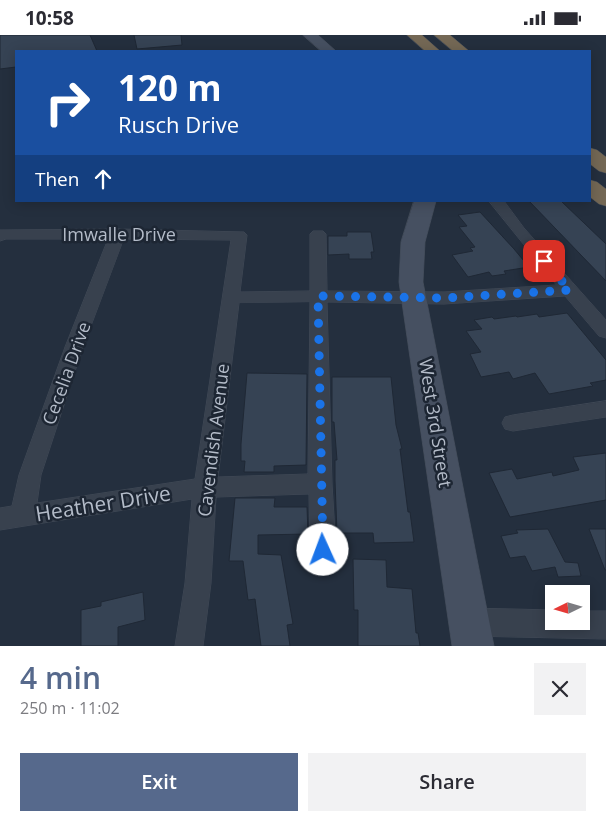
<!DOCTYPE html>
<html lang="en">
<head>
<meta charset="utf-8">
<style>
  :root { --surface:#fff; --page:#f2f2f3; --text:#2b2b33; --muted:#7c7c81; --accent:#56698c }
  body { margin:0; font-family:"Open Sans",sans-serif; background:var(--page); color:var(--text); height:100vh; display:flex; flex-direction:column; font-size:19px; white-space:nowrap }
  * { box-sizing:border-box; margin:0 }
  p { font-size:16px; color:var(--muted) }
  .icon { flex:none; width:28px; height:28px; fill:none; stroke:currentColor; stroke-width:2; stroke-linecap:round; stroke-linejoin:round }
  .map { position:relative; height:611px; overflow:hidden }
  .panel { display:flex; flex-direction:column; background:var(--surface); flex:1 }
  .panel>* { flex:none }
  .hud { position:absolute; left:15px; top:15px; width:576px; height:152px; border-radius:0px; box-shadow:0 2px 12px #0003; background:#1a4fa0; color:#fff; overflow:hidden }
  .needle { width:32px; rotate:265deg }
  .fabs { position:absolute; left:545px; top:550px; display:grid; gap:10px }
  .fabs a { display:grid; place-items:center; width:45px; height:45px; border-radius:0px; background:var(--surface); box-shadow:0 2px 12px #0003; font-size:25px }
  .pin { position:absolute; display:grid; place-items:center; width:42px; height:42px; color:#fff; margin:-21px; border-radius:10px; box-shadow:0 2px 8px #0006 }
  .me { position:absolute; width:55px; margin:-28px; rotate:358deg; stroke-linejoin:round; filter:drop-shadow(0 0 4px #0008) }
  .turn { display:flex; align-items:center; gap:18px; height:105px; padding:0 20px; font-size:22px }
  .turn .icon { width:65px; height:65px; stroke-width:2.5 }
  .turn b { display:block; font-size:35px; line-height:42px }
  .then { display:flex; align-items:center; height:48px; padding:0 20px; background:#0003; gap:10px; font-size:19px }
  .round { display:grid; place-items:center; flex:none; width:52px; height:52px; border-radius:0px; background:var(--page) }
  .summary { display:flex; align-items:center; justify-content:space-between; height:85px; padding:0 20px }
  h1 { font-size:30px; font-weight:600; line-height:38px; color:var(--accent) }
  .primary-button { display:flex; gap:10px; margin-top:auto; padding:10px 20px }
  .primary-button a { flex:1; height:58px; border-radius:0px; background:var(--accent); color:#fff; font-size:20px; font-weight:600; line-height:58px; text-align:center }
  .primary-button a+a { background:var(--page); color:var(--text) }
  .status { display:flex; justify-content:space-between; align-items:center; height:35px; padding:0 25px; background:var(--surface); direction:ltr }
  .status svg { height:14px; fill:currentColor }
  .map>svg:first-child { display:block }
</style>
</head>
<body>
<div class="status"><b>10:58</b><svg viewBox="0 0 49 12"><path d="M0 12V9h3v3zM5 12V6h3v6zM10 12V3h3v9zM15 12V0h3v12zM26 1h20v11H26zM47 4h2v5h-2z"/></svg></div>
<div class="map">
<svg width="606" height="611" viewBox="0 0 606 611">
  <rect width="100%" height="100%" fill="#242f3e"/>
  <g fill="#364354" stroke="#1f2835">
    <path d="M0,0H90L97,16H16V32L0,34Z"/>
    <path d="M134,0H181L182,10L137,14Z"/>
    <path d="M529,166H561L606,209V246Z"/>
    <path d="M480,177L514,214L529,232L504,236L506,239L492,241L489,237L468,242L452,220L473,216L470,213L475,212L459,192L467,191L458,180Z"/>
    <path d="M347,197H371L374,217H371L372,224H349V219L328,220V201H347Z"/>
    <path d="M567,278L606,325V345L590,348L593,351L549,359L535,338L513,344L509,337L481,342L470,319L481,317L466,296L482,294L474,285L492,282L494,284L516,281L517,282L537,279L539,282Z"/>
    <path d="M247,338L307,339L306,430L274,431V437H244L245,426H241V409Z"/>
    <path d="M332,342H391L396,390L402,414H400L408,477H410L414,507L374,508L373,498H337L335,446V425H337L334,387H332Z"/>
    <path d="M606,418V465L510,482L489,438L512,434L517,444L552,437L553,441L579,435L573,422Z"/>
    <path d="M235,463H275L274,472H307L308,499L258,500V519L281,520L293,589L287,590L290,611H261L255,564L248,565L243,526H229Z"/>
    <path d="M548,494L565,527L578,528L581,541L558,542L555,532L532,536L525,521L510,523L501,501L518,498L516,495Z"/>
    <path d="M589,494H606V535H605Z"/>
    <path d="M353,524L386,525L387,552L412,554L416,598H418L420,611H358V575H354Z"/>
    <path d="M143,557L145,585L118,592V611H81V575L101,571V567Z"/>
  </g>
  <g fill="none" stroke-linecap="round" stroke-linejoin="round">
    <g stroke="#414a57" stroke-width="1">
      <g id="minor">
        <path d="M489,166H504L524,193L606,285V303L599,301L565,261L444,269L327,267L332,449L336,515L332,523L323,527L314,523L310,515L309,459L216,462L211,548L203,611H175L185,548L192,464L0,495V473L12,471L19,440L65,312L108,204H6L0,206V195L118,194L244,197L247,200L240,257L310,256V199L313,196H323L326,199L327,256L444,257L556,250ZM124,204L231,205L195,444L37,468L41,440L83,312ZM310,267L308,439L218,442L239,268Z"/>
        <path d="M606,366V382L513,396L505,394L502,388L505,382L513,380Z"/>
        <path d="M468,573L554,575V586H581V576H606V604L468,601L458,597L454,587L458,577Z"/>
      </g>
    </g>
    <g stroke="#414a57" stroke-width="1">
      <g id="secondary">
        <path d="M303,0H318L336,16H321Z"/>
        <path d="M414,166H436L425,207L423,247L494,611H452L399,247L401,207Z"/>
      </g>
    </g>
    <g stroke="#434c59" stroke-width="1">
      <g id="motorway">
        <path d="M407,0H422L440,16H425Z"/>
        <path d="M434,0H450L469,16H453Z"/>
        <path d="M590,113L597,115L606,122V138L599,136L590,129Z"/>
        <path d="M590,145L597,147L606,154V171L599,169L590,162Z"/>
      </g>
    </g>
    <use href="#minor" fill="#38414e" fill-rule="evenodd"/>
    <use href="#secondary" fill="#465061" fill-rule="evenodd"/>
    <use href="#motorway" fill="#746855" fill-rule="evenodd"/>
  </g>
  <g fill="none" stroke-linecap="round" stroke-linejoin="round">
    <path stroke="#1a73e8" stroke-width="9" stroke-dasharray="0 16.2" d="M323,515L318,261L444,263L570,255L544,226"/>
  </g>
  <g text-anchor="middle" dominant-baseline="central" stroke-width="5" stroke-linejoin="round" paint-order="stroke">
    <g font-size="18" fill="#b4bcc9" stroke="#1d2633">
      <text x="119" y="199">Imwalle Drive</text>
      <text transform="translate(66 338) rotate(-70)">Cecelia Drive</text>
      <text transform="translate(436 388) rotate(81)">West 3rd Street</text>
      <text transform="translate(213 405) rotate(-83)">Cavendish Avenue</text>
    </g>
    <g font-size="21" fill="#b4bcc9" stroke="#1d2633">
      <text transform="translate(103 468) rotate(-9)">Heather Drive</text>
    </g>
  </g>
</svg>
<div class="fabs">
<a><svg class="needle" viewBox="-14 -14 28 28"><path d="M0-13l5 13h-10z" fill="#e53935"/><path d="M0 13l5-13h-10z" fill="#7c7c81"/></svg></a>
</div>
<div class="pin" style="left:544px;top:226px;background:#d93025"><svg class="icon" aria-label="arrive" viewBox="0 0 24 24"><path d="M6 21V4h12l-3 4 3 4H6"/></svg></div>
<svg class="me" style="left:323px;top:515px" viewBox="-20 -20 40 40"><circle r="19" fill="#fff"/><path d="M0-13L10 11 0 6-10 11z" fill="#1a73e8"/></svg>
<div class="hud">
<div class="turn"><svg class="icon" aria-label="right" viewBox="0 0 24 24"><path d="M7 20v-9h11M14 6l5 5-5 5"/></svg><div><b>120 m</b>Rusch Drive</div></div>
<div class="then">Then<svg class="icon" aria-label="ahead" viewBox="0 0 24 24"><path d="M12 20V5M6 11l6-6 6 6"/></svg></div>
</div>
</div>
<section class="panel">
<div class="summary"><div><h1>4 min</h1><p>250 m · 11:02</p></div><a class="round"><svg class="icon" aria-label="close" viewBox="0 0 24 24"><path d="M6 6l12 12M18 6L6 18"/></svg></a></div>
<div class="primary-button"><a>Exit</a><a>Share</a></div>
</section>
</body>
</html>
